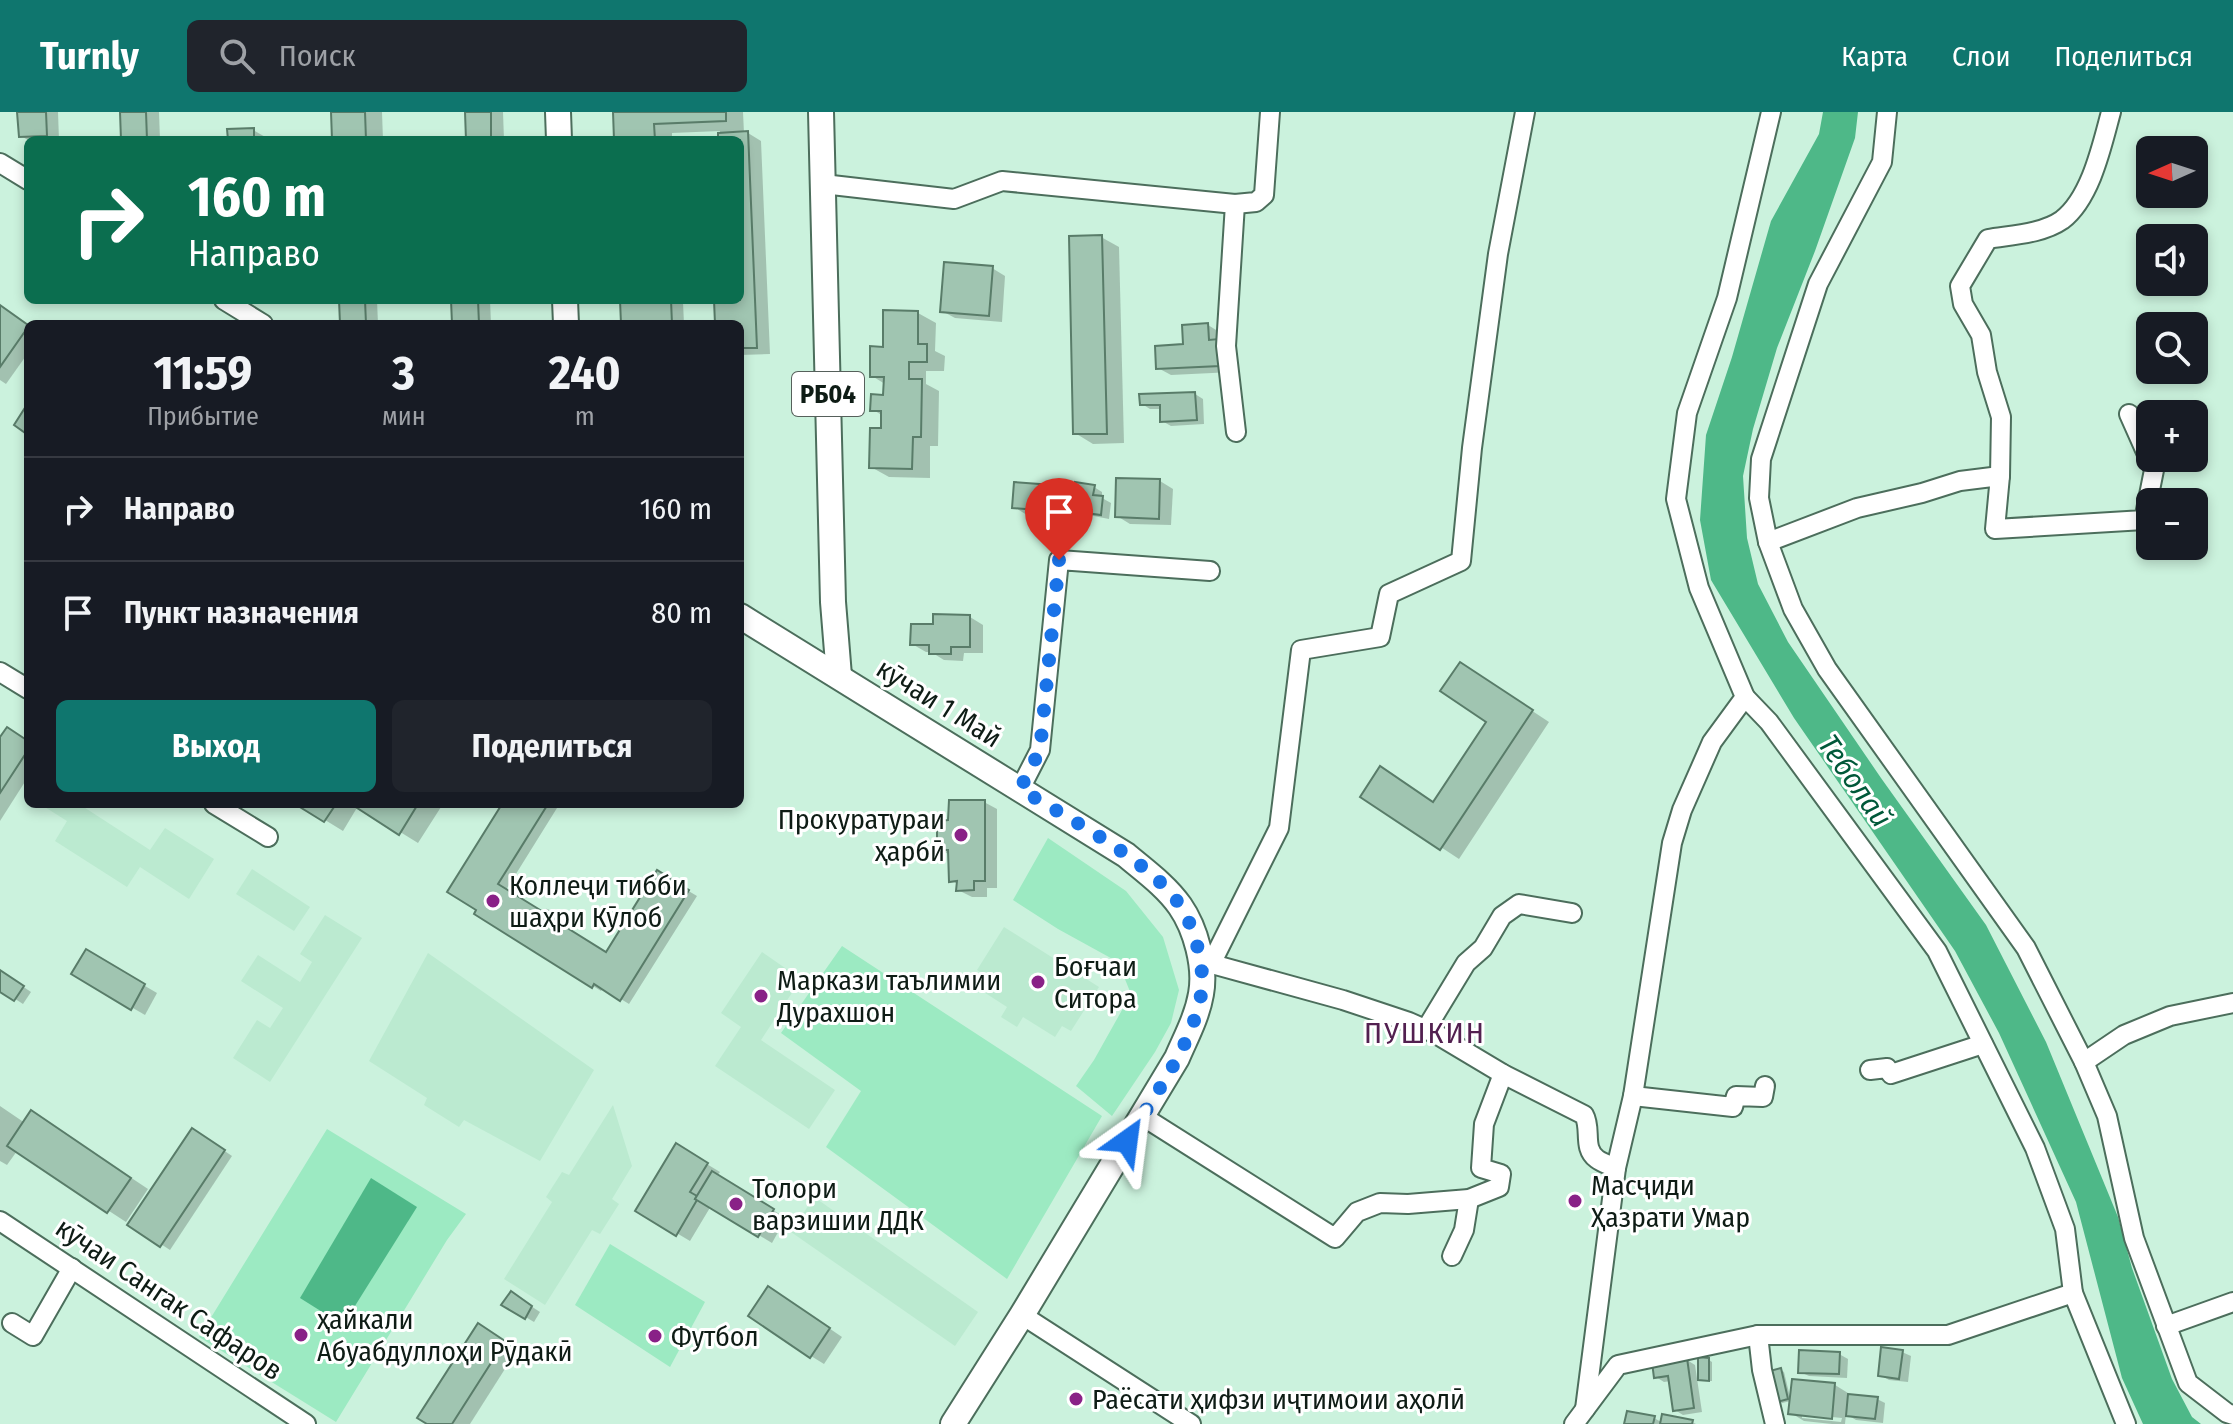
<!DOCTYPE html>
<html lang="ru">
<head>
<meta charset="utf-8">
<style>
  :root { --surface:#171b24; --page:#20242c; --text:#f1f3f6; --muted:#9ea1a6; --line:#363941; --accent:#0f766e }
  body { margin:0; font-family:"Fira Sans Condensed",sans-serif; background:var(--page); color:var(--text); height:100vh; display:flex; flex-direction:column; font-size:30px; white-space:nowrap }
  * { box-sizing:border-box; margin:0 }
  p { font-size:26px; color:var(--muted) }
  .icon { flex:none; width:44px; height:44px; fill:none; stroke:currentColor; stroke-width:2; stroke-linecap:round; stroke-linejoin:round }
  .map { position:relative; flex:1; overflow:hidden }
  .details { position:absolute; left:24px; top:208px; width:720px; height:488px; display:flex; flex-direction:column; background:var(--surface); border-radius:12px; box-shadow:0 4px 12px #0003 }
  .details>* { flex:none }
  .guide { position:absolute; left:24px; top:24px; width:720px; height:168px; border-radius:12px; box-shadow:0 4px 12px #0003; background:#0b6e4f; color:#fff; overflow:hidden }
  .needle { width:52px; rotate:267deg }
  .fabs { position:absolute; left:2136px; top:24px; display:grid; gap:16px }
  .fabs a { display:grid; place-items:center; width:72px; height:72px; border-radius:12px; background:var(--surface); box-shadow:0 4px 12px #0003; font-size:40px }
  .pin { position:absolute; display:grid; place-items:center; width:68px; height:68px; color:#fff; margin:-82px -34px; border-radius:50% 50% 50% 0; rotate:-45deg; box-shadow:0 0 8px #0007 }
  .pin .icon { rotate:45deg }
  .me { position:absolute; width:88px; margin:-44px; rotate:31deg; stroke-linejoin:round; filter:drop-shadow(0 0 6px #0008) }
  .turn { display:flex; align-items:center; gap:28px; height:168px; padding:0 32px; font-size:36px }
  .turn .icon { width:104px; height:104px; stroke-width:2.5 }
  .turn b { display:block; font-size:56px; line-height:68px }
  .eta { display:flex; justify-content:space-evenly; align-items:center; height:136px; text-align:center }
  .eta b { font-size:48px; font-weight:700; line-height:56px }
  .primary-button { display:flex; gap:16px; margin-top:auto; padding:16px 32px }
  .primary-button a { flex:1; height:92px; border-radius:12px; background:var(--accent); color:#fff; font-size:32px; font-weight:700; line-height:92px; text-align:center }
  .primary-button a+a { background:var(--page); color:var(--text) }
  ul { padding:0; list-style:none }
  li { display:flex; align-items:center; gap:24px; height:104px; padding:0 32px; border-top:2px solid var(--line) }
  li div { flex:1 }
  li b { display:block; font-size:30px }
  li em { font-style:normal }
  header { display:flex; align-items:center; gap:48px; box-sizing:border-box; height:112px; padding:0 40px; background:var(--accent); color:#fff }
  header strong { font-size:38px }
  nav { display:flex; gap:44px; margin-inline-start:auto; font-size:28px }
  .search { width:560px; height:72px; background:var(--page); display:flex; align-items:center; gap:20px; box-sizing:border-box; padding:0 28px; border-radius:12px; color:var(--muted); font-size:30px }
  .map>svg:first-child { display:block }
</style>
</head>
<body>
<header>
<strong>Turnly</strong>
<div class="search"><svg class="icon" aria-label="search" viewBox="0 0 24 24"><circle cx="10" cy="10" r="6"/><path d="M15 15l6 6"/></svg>Поиск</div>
<nav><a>Карта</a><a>Слои</a><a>Поделиться</a></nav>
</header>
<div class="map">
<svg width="2233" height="1312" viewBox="0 0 2233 1312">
  <rect width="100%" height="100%" fill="#cbf2dd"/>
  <g fill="#bbead0">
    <path d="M40,692H79L150,738L165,716L214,747L189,787L140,755L127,775L55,729L67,709Z"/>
    <path d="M252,757L310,795L294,819L236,782Z"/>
    <path d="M325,803L362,826L270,970L233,946L257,908L270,916L283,896L241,869L258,843L300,870L312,850L300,842Z"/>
    <path d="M1004,815L1099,875L1071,919L1062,914L1055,925L1023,905L1017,915L1001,905L1007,895L979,877L987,865L977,858Z"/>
    <path d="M762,840L801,867L761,928L835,978L809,1017L715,954L741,915L721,901Z"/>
    <path d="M428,841L594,958L540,1049L464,1008L459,1015L424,993L427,986L369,949Z"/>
    <path d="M613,993L632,1054L612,1087L619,1092L600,1122L592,1118L545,1193L504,1167L552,1090L546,1085L562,1060L569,1063Z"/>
    <path d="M814,1085L978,1200L955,1234L791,1120Z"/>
  </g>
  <g fill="#9ceac2">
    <path d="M1048,726L1126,779L1163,825L1179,878L1171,911L1155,940L1112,1004L1076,974L1094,948L1131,882L1118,850L1058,817L1013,788Z"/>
    <path d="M842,834L1102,1004L1007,1167L826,1035L861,979L781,921Z"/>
    <path d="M327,1017L466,1102L447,1128L336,1310L199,1225Z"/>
    <path d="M610,1132L705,1190L670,1255L575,1193Z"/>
  </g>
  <g fill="#4eb888">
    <path d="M1823,0H1858L1855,26L1815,139L1777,236L1753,317L1743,364L1747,426L1758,472L1788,530L1881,666L1986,813L2046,930L2118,1105L2132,1156L2172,1267L2192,1305L2201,1312H2143L2122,1266L2076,1090L1999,921L1955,839L1794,606L1711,468L1700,408L1706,323L1732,245L1771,109L1819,22Z"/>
    <path d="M371,1066L417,1095L343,1213L300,1186Z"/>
  </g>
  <g fill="#0003" fill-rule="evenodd">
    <path d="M19,0H58L59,28H28L21,24Z"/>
    <path d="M122,0H159L160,28H123Z"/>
    <path d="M333,0H382L383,28H334Z"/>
    <path d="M467,0H503L504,28H468Z"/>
    <path d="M615,0H743L744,21H748L761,29L770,242L740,243V212H717L716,188L683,190L684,212H623L622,188H740V28H720V19L672,21V28H616Z"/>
    <path d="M253,18L267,26V28H230Z"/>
    <path d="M1101,125L1119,135L1124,331L1093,332L1075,321Z"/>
    <path d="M992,156L1005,164L1002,210L955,206L942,199Z"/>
    <path d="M341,188H377L378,212H342Z"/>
    <path d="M453,188H490L491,212H454Z"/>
    <path d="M0,197L28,213V241L6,272L0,268Z"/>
    <path d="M918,201L936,211L935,239L945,244L944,259H926V272L939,279L938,334H930V366L889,365L871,355L883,318V304L872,297L885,285V272L872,264L885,237Z"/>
    <path d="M1208,213L1221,221L1233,260L1171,263L1158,256Z"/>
    <path d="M1195,282L1203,287L1204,312L1171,314L1162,309V297H1150L1142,292Z"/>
    <path d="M1160,369L1173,377L1171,413L1130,412L1117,404Z"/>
    <path d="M1094,375L1102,380V386L1111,391L1109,407L1078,401L1077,407L1063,406L1062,420L1051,419L1038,411L1039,404L1027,403L1014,395L1066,376L1075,381Z"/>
    <path d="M970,505L983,513V541H964L963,549L944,548L931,540H926L912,532L935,514Z"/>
    <path d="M1478,563L1549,610L1459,747L1363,684L1435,691L1489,609Z"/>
    <path d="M0,629L28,630V665L0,709Z"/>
    <path d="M984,690L997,697V776H987V785H972L958,778L959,773L951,768L950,743L939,737L950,710Z"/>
    <path d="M299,692H436L441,695L418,731L358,694L343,719Z"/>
    <path d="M504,692H550L557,696L506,778L546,804L548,801L571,814L568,818L607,842L658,761L697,784L629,892L603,876L601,879L593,874L477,801Z"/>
    <path d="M87,840L157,881L145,903L74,862Z"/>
    <path d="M0,859L31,880L23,892L0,877Z"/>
    <path d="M0,994L25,1011H49L148,1077L126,1110L17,1039L7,1053L0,1049Z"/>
    <path d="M201,1023L232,1044L170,1138L130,1112Z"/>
    <path d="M677,1034L720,1060L717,1064L786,1106L772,1131L711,1094L690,1129L638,1098Z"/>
    <path d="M782,1184L842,1225L824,1252L811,1244Z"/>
    <path d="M520,1187L540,1200L534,1210L504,1192Z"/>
    <path d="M492,1221L517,1238L470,1312H431Z"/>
    <path d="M1902,1240L1911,1244L1908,1270L1889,1268L1880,1263Z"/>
    <path d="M1839,1242L1848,1247L1847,1266L1809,1264L1800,1260Z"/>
    <path d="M1687,1248L1695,1253L1702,1300L1683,1303L1675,1298L1671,1269L1664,1270L1656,1265Z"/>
    <path d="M1709,1248L1712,1250V1269H1703L1699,1267Z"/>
    <path d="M1781,1258L1784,1260L1791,1289L1782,1291L1779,1289Z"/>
    <path d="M1835,1273L1848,1281V1284L1877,1287L1885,1291L1883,1311L1856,1308L1846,1302L1845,1312H1832L1804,1309L1791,1301ZM1802,1302L1842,1306L1841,1310L1802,1306Z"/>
    <path d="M1654,1306L1663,1311L1692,1310L1696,1312H1626Z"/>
  </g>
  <g fill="#a0c5b1" stroke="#597c69" stroke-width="2">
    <path d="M17,0H46L47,24L19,25Z"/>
    <path d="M120,0H146L147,28H121Z"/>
    <path d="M331,0H365L366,28H332Z"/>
    <path d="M465,0H491V28H466Z"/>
    <path d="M613,0H726V9L654,12L655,28H614Z"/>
    <path d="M254,16V28H228L227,17Z"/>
    <path d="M748,19L757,236H740V212H715L714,188H740V28H718V21Z"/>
    <path d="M1102,123L1107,322H1073L1069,124Z"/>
    <path d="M944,150L993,154L989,204L940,200Z"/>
    <path d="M339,188H365L366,212H340Z"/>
    <path d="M451,188H478L479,212H452Z"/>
    <path d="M620,188H671L672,212H621Z"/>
    <path d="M0,193L28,213V215L0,255Z"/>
    <path d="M883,198L918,199V232H927V250H909V267H922L921,325H913L912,357L869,356L870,316H881V299H870L871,282L883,283L884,265H870V234L883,235Z"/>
    <path d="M1208,211L1209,228L1219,227L1220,254L1156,257L1155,234L1183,232L1182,213Z"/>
    <path d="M1195,280L1197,308L1160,310V293H1140L1139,282Z"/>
    <path d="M28,291V323L14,313Z"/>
    <path d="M1116,366L1160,367L1159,407L1115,405Z"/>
    <path d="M1014,370L1066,374L1064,400L1050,399L1049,413L1036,412L1037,398L1012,396Z"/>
    <path d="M1075,370L1095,373L1093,383L1103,384L1101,403L1071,399Z"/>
    <path d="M933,502L970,503V535H951V542H929V533H910L911,512H933Z"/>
    <path d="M1460,550L1533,598L1440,738L1360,685L1380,654L1433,690L1486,610L1440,579Z"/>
    <path d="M7,615L28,629V638L0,681V625Z"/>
    <path d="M949,688H985V769H974V778L956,779L957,769L949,770L948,738H937V709L948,708Z"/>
    <path d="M295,692H336L324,710Z"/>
    <path d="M351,692H418L399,723Z"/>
    <path d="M502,692H548L498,772L545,801L547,798L564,808L561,812L606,840L657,758L689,778L620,889L594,872L592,876L474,802L476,798L447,780Z"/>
    <path d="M86,837L145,872L131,898L71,862Z"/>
    <path d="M0,858L24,874L14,889L0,880Z"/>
    <path d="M31,998L131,1066L107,1101L7,1034Z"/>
    <path d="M192,1016L225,1038L160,1135L127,1113Z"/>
    <path d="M676,1031L708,1051L690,1080L697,1084L695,1087L697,1088L676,1124L635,1099Z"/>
    <path d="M712,1059L774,1097L758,1125L695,1087Z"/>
    <path d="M768,1174L830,1216L810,1246L748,1204Z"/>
    <path d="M511,1179L532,1194L525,1207L501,1193Z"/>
    <path d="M478,1211L505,1229L452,1312H427L417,1306Z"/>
    <path d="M1881,1235L1903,1238L1899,1267L1878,1264Z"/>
    <path d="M1799,1238L1840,1240L1839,1262L1798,1261Z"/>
    <path d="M1698,1245L1709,1246V1269L1698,1268Z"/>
    <path d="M1687,1246L1694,1296L1673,1299L1668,1264L1654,1266L1652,1250Z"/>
    <path d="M1781,1256L1788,1287L1777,1290L1770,1259Z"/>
    <path d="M1792,1267L1835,1271L1832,1307L1788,1302Z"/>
    <path d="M1848,1282L1878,1285L1875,1307L1846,1304Z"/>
    <path d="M1627,1299L1655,1304L1653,1312H1624Z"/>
    <path d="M1662,1302L1693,1308L1692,1312H1660Z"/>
  </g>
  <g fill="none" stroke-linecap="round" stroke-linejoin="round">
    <g stroke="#4c6e5c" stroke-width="22">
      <g id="minor">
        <path d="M1887,0L1882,50L1818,172L1761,347L1759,386L1768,430L1793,497L1827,557L2026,836L2084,950L2107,1004L2134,1126L2188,1271L2227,1301L2233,1303"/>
        <path d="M0,51L28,68"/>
        <path d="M823,72L954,87L1002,69L1235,92L1226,234L1236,320"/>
        <path d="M1235,92L1256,90L1264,83L1270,0"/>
        <path d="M224,188L263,212"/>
        <path d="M2000,364L2001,305L1987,260L1981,223L1963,192L1960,174L1988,127C2011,123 2042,122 2062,108C2091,86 2102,33 2111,0"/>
        <path d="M1768,430L1857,396L1922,381L1960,369L2000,364L1995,417L2144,408L2154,358L2129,302"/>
        <path d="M0,560L28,577"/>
        <path d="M1745,585L1769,610L1937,839L2035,1036L2065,1117L2073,1181"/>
        <path d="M1020,677L1040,638L1059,448L1210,459"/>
        <path d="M214,692L268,725"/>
        <path d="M1201,849L1343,888L1409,910L1436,922L1503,962L1584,1003C1592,1017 1582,1036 1597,1047C1602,1051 1610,1053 1616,1056"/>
        <path d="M1211,852L1279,716L1301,538L1380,525L1389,482L1461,449L1472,336L1498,142L1525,0"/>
        <path d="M1426,917L1466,851L1483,836L1502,804L1519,792L1572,801"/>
        <path d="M2084,950L2124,923L2170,904L2233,891"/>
        <path d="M1870,958L1887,956L1891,962L1983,932"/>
        <path d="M1633,984L1733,995L1736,984L1763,985L1765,974"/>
        <path d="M1142,1004L1335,1126L1357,1100L1380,1091L1408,1092L1469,1087L1499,1075L1501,1062L1481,1056L1484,1012L1503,962"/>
        <path d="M0,1109L306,1312"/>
        <path d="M1452,1144L1464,1118L1469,1087"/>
        <path d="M1022,1203L1191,1312"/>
        <path d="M12,1211L33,1224L72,1156"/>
        <path d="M2166,1214L2233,1190"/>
        <path d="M1758,1223L1762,1258L1775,1312"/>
        <path d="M1585,1297L1616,1056L1633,984L1672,731L1682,698L1712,630L1745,585L1699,476L1676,387L1687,301L1727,186L1771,0"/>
        <path d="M1574,1312L1618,1253L1758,1223H1948L2073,1181L2126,1312"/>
      </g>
    </g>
    <g stroke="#4c6e5c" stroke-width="28">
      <g id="major">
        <path d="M558,0L559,28"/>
        <path d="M821,0L833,490L839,564"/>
        <path d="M565,188L566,212"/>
        <path d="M740,504L1126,743C1145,759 1166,774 1180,794C1196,817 1206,855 1201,882C1197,905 1186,925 1177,946L1022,1203L953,1312"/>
      </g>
    </g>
    <use href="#minor" stroke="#fff" stroke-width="18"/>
    <use href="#major" stroke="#fff" stroke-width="24"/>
  </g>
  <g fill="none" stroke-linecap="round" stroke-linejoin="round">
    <path stroke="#1a73e8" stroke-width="14" stroke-dasharray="0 25.2" d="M1059,448L1040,638L1020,677C1067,706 1152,749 1181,795C1190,809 1195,825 1199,841C1202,853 1203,870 1201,883C1191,936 1154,983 1127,1029"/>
  </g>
  <g fill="#892187" stroke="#fff" stroke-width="3">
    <circle cx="961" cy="723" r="8"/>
    <circle cx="493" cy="789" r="8"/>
    <circle cx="1038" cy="870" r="8"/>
    <circle cx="761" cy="884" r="8"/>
    <circle cx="1575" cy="1089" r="8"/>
    <circle cx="736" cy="1092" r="8"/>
    <circle cx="301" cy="1223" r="8"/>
    <circle cx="655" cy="1224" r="8"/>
    <circle cx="1076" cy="1287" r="8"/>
  </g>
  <g text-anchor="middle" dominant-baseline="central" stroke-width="6" stroke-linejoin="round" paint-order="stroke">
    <rect fill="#fff" stroke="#56605b" stroke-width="2" x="792" y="260" width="72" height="44" rx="6"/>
    <g font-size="26" font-weight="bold" fill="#0e1c15">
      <text x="828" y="282">РБ04</text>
    </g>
    <g font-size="28" fill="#0e1c15" stroke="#fff">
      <text transform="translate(939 591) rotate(32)">кӯчаи 1 Май</text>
      <text transform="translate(169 1187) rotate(34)">кӯчаи Сангак Сафаров</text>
    </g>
    <g font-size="28" fill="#0e1c15" stroke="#fff" text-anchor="start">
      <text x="945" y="707" text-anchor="end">Прокуратураи<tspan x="945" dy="32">ҳарбӣ</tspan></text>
      <text x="509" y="773">Коллеҷи тибби<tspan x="509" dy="32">шаҳри Кӯлоб</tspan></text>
      <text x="1054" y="854">Боғчаи<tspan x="1054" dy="32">Ситора</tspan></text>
      <text x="777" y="868">Маркази таълимии<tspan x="777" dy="32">Дурахшон</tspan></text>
      <text x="1591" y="1073">Масҷиди<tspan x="1591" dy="32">Ҳазрати Умар</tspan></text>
      <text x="752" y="1076">Толори<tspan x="752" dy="32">варзишии ДДК</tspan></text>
      <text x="317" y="1207">ҳайкали<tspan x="317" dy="32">Абуабдуллоҳи Рӯдакӣ</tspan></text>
      <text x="671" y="1224">Футбол</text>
      <text x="1092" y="1287">Раёсати ҳифзи иҷтимоии аҳолӣ</text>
    </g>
    <g font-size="30" font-style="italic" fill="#005839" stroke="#fff">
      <text transform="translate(1855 669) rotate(55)">Теболай</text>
    </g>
    <g font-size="30" letter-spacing="2" fill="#522050" stroke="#fff">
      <text x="1425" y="921">ПУШКИН</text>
    </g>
  </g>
</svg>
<div class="fabs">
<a><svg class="needle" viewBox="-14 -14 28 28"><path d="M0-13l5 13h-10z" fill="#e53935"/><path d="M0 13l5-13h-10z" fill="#9ea1a6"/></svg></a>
<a><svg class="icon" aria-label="sound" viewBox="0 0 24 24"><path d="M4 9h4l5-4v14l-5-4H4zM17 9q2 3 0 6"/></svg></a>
<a><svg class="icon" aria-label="search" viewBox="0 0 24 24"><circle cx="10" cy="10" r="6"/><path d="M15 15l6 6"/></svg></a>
<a>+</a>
<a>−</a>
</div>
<div class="pin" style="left:1059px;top:448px;background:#d93025"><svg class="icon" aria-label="arrive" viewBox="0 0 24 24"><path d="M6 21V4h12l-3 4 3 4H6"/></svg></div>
<svg class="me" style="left:1127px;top:1029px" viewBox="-20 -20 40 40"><path d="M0-17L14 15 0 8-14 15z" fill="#1a73e8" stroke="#fff" stroke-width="4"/></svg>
<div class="guide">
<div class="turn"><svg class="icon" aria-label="right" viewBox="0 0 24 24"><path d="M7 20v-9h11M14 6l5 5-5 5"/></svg><div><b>160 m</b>Направо</div></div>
</div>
<section class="details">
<div class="eta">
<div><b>11:59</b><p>Прибытие</p></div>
<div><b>3</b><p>мин</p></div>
<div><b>240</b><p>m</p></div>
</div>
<ul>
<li><svg class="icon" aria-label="right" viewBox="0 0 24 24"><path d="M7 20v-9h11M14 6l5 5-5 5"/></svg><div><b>Направо</b></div><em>160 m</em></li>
<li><svg class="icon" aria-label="arrive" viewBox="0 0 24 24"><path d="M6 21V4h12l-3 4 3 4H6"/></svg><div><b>Пункт назначения</b></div><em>80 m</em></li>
</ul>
<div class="primary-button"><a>Выход</a><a>Поделиться</a></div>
</section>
</div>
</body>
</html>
